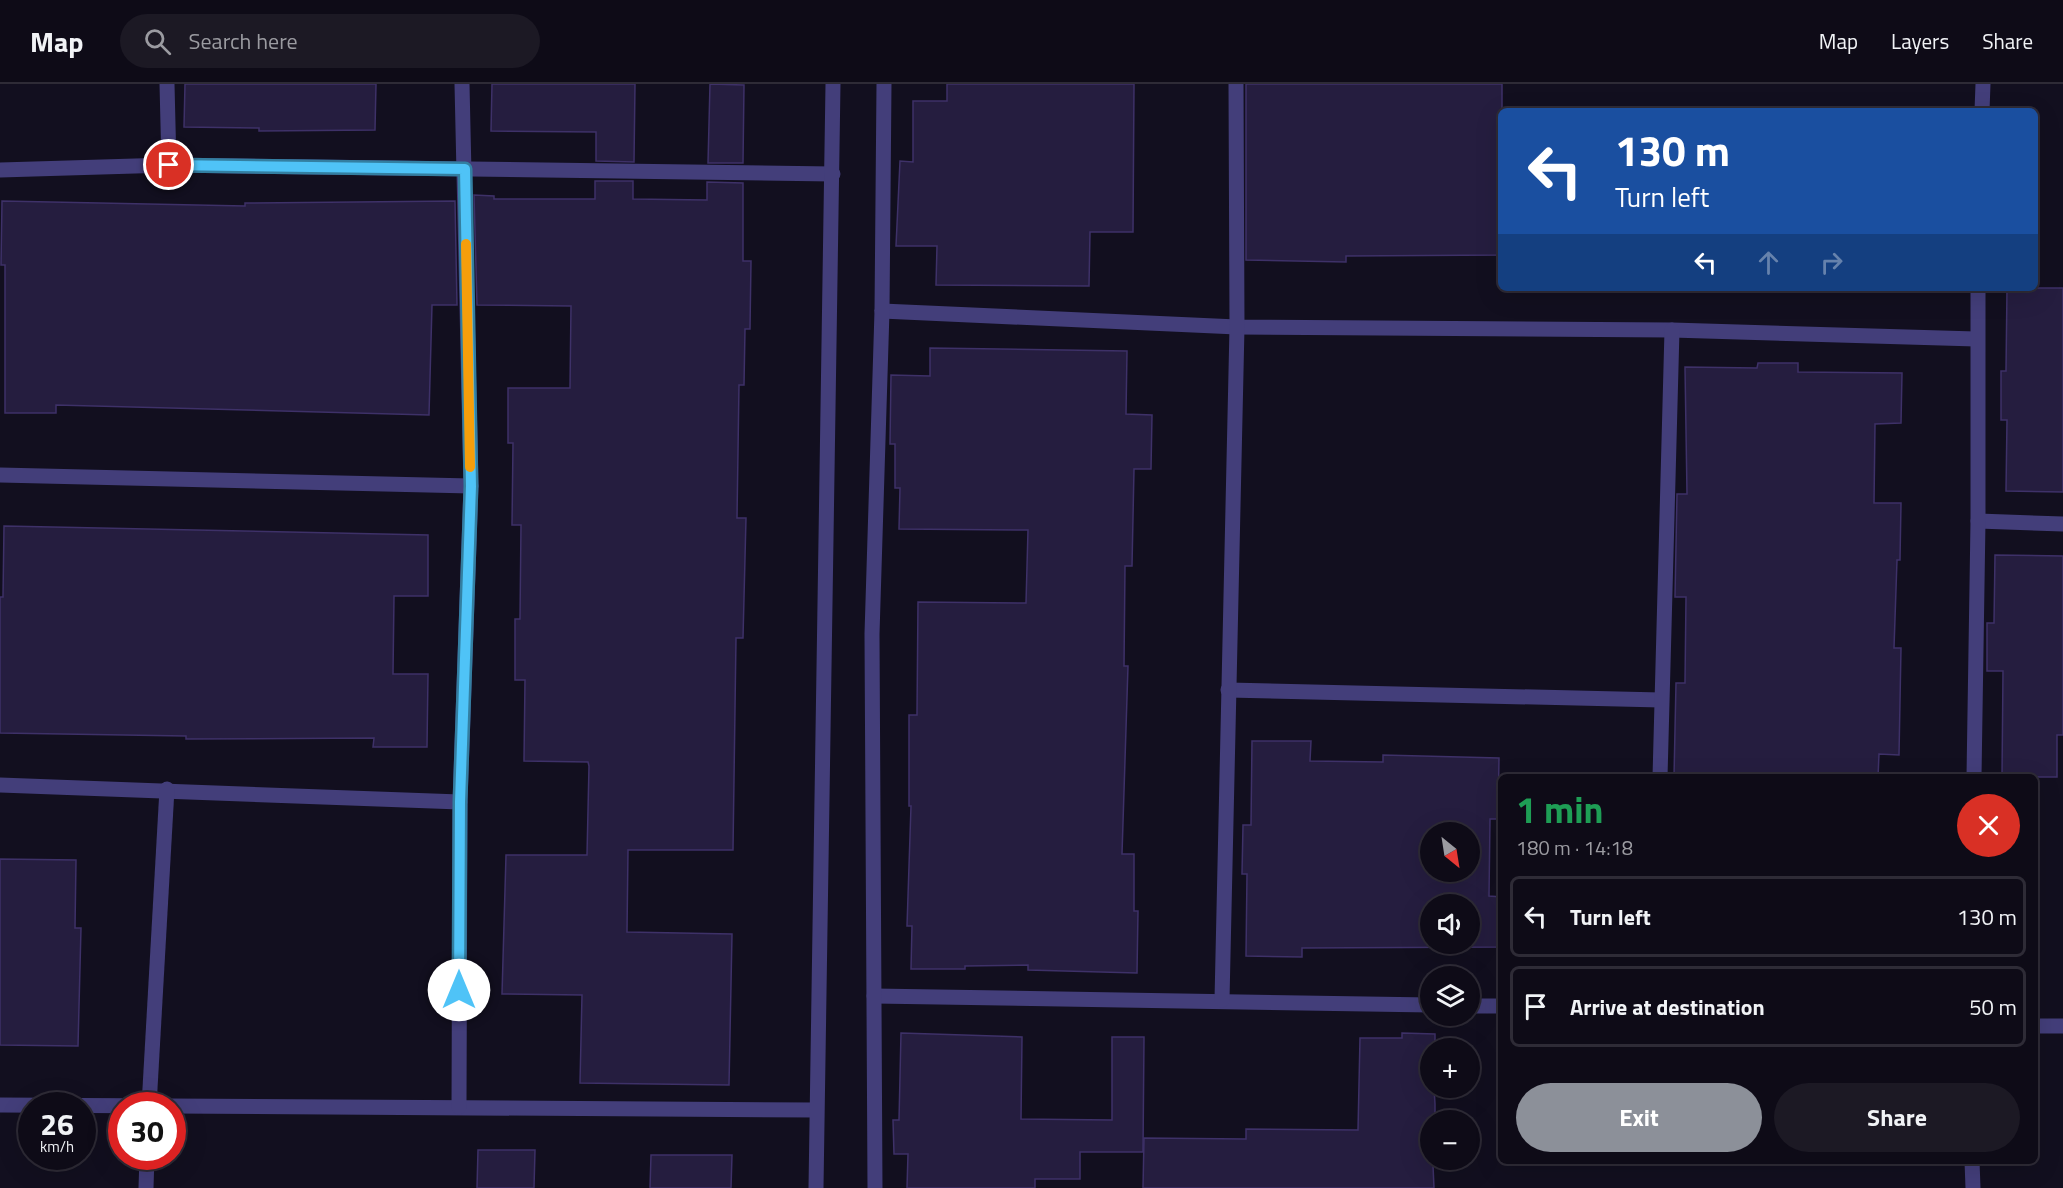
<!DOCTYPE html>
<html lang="en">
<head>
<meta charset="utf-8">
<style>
  :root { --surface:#0e0b17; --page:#1c1924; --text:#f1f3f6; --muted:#9b9ba1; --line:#2e2b36; --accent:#8c9099 }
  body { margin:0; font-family:"Titillium Web",sans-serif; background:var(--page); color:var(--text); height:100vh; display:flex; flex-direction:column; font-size:22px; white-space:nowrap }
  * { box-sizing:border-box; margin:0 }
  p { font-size:20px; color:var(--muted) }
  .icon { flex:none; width:33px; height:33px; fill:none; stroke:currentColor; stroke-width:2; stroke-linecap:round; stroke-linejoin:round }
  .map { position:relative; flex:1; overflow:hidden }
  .details { position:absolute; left:1498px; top:690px; width:540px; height:390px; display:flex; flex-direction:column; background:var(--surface); border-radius:9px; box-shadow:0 6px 24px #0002,0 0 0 2px var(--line) }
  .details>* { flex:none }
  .top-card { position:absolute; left:1498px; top:24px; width:540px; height:183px; border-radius:9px; box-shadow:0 6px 24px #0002,0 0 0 2px var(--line); background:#1a4fa0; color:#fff; overflow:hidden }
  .needle { width:39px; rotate:150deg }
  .tools { position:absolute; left:1420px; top:738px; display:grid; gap:12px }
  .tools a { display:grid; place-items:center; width:60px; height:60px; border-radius:50%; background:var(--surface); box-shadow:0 6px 24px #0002,0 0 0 2px var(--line); font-size:30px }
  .speed { position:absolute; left:18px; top:1008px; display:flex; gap:12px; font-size:30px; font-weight:700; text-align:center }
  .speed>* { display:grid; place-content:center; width:78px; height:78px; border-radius:50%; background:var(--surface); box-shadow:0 6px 24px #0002,0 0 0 2px var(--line); line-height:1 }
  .speed small { font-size:15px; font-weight:400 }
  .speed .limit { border:9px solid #d22; background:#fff; color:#111 }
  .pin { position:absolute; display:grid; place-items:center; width:51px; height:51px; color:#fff; margin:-26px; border:3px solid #fff; border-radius:50%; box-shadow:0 2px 6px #0007 }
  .me { position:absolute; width:66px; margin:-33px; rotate:0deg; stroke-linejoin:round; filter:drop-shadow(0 0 4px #0008) }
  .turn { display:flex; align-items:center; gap:21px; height:126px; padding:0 18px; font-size:27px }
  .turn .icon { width:78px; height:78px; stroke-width:2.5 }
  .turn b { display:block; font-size:42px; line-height:51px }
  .lanes { display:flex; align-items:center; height:57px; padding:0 18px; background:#0003; justify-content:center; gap:30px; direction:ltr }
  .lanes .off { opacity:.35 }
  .round { display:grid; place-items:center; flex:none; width:63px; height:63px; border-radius:32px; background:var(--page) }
  .head { display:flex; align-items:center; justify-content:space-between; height:102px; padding:0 18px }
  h1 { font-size:36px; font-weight:700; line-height:45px; color:#1e9e55 }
  .primary-button { display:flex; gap:12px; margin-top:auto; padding:12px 18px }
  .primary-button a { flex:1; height:69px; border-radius:36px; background:var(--accent); color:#fff; font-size:24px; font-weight:700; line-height:69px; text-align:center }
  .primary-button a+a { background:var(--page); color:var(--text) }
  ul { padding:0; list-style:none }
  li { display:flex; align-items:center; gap:18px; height:81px; margin:0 12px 9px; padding:0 6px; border:3px solid var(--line); border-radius:9px }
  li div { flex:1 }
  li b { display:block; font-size:22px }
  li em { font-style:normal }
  header { display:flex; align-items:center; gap:36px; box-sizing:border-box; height:84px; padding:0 30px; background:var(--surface); border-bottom:2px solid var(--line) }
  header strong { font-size:28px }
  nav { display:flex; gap:33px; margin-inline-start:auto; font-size:21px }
  .search { width:420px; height:54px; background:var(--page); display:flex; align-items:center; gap:15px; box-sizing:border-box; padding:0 21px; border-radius:33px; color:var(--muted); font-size:22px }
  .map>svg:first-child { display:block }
</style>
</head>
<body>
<header>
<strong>Map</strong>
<div class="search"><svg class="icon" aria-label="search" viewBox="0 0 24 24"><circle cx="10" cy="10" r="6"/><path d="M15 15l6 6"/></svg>Search here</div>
<nav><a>Map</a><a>Layers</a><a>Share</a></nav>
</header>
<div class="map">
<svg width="2063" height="1104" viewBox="0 0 2063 1104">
  <rect width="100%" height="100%" fill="#120f1f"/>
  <g fill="#251d3f" stroke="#3e3168" stroke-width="1.5" fill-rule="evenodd">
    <path d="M185,0H376L375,46L259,47V44L184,43Z"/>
    <path d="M492,0H635L634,78L596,77V48L491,47Z"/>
    <path d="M710,0L744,1L743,79H708Z"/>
    <path d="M947,0H1134L1133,148H1090L1089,202L936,201L937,162H896L900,77L913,78V17H947Z"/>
    <path d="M1246,0H1502V171L1346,172V178L1246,176Z"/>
    <path d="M595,97H633V115L707,116V98L743,99V177H751L750,245H745L744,301H739L737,434H746L743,554H736L733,766H628L627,848L732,850L729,1001L580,999L582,911L502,910L506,771H587L589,682L588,678L524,677L525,596H515V535H520L521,441H512L513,359H508V304H570L571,222L477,221L474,111L494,112V115H595Z"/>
    <path d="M2,117L245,122V119L455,117L457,221H432L429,331L56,321V329H5V181H1Z"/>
    <path d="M2007,204H2063V408L2006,407L2007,336H2001V287H2006Z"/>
    <path d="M930,264L1127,267L1126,330L1152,331L1151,385H1134L1132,482H1125L1124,582H1128L1122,770H1134V827H1138L1137,889L1028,886V881L965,882V885H911L912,842H907L911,722H909V631H917L918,518L1026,519L1028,446L899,445L900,404H895V360H890L891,291L930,292Z"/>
    <path d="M1758,279H1798V288L1902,289L1901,339L1875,340L1874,419H1901L1900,476H1897L1894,564H1901L1899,671L1879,670L1878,693H1674L1676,599H1685L1686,513H1675L1677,410H1687L1685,283L1757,284Z"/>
    <path d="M4,442L428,451V512H394L393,590H428L427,663H373L374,654L186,655V652L0,649V513H3Z"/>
    <path d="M1995,471L2063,472V651H2057V693H2002L2003,587H1987V539H1994Z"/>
    <path d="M1252,657H1311L1310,677L1383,678V671L1499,674L1498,735H1490L1489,812L1502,813V863L1302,864V873L1246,872L1247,790H1242L1243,741H1251ZM1431,748H1470V788H1431ZM1431,820H1470V860H1431Z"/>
    <path d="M0,775L76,776L75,844H81L78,962L0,961Z"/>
    <path d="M901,949L1022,953L1021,1035L1112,1036V953H1144L1143,1068H1080V1095H1035V1104H907L908,1070H894L893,1036H899Z"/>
    <path d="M1402,949L1435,950V964H1431V1004H1434L1435,1020V1036H1431L1434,1104H1143L1144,1054L1246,1055V1045L1358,1046L1360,954H1402Z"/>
    <path d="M478,1066H535L534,1104H477Z"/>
    <path d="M651,1071H732L731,1104H650Z"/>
  </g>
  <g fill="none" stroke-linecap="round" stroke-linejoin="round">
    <g stroke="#433e7a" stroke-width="15">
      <path d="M167,0L169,81"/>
      <path d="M1982,27L1983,0"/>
      <path d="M0,86L169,81L833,90"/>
      <path d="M882,227L1237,243L1672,246L1976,255"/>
      <path d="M0,391L471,402"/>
      <path d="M1978,437L2063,440"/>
      <path d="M1228,606L1661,616"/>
      <path d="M1660,693L1672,246"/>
      <path d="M1974,693L1978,437V204"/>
      <path d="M0,701L460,718"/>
      <path d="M874,912L1431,921"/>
      <path d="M1222,916L1237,243L1236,0"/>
      <path d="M1470,922H1502"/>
      <path d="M2036,942H2063"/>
      <path d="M0,1021L816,1026"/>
      <path d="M149,1022L167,705"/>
      <path d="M459,1023L460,718L471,402L462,0"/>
      <path d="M1972,1077L1973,1104"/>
      <path d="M146,1104L147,1072"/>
    </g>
    <g stroke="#433e7a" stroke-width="15">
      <path d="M816,1104L833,0"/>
      <path d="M875,1104L872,550L882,227L884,0"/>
    </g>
  </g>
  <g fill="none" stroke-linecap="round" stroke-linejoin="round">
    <g stroke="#337fa1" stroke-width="15">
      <path id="route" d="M169,81L465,85L471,402L460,718L459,906"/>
    </g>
    <use href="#route" stroke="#4fc3f7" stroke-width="10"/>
    <path stroke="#f59e0b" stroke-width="10" d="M466,160L470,383"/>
  </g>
</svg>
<div class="tools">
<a><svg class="needle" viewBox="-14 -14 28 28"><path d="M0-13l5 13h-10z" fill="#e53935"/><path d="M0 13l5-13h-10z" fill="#9b9ba1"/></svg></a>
<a><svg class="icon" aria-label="sound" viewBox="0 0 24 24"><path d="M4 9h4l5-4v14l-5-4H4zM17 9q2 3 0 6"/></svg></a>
<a><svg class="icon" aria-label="layers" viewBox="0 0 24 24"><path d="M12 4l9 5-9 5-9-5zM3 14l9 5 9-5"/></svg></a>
<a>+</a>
<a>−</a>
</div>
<div class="speed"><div>26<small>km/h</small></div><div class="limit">30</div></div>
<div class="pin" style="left:169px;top:81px;background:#d93025"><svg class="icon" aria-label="arrive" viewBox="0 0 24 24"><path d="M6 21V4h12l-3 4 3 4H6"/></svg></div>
<svg class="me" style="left:459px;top:906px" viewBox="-20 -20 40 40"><circle r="19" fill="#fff"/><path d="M0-13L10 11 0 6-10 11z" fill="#4fc3f7"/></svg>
<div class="top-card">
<div class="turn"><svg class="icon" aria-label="left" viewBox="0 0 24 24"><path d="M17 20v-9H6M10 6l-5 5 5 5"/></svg><div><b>130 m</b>Turn left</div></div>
<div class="lanes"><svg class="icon" aria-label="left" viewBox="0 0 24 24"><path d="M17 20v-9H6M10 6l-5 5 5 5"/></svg><svg class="icon off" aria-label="ahead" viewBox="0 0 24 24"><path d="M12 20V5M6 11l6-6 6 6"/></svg><svg class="icon off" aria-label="right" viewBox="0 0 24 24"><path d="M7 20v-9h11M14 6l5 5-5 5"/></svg></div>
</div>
<section class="details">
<div class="head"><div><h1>1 min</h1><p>180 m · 14:18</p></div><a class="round" style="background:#d93025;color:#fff"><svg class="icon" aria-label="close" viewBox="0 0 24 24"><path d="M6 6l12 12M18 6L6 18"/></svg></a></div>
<ul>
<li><svg class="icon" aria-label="left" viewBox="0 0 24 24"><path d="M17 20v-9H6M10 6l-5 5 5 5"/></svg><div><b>Turn left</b></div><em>130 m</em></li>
<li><svg class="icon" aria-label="arrive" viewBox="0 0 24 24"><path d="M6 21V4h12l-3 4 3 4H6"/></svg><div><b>Arrive at destination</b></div><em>50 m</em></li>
</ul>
<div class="primary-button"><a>Exit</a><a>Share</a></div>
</section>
</div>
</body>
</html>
